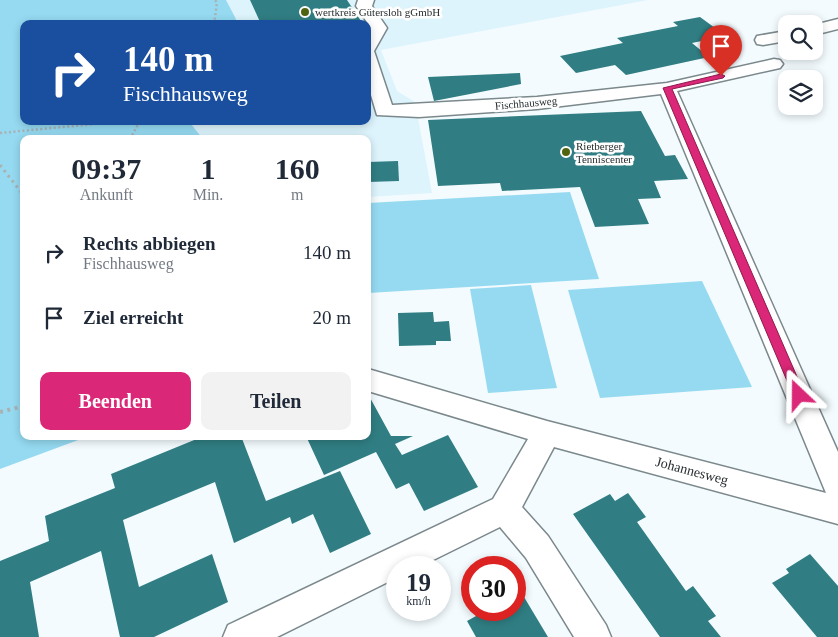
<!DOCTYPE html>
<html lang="de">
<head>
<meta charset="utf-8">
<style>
  :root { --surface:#fff; --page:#f2f2f3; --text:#1f2937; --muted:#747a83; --accent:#db2777 }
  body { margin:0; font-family:Georgia,serif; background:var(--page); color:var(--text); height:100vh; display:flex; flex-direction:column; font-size:19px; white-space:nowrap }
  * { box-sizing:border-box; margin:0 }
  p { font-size:16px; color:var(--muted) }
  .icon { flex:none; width:28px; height:28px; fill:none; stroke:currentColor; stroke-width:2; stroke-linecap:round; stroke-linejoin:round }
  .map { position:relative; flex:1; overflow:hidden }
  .panel { position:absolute; left:20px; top:135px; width:351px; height:305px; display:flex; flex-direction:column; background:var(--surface); border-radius:10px; box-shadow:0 2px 8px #0003 }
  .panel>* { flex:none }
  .banner { position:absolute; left:20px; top:20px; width:351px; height:105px; border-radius:10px; box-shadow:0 2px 8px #0003; background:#1a4fa0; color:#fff; overflow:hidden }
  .fabs { position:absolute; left:778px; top:15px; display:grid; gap:10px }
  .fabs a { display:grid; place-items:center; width:45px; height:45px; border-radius:10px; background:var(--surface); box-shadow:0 2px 8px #0003; font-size:25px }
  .speed { position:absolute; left:386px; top:556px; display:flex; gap:10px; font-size:25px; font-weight:700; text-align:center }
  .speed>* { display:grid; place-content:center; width:65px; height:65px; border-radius:50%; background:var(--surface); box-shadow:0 2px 8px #0003; line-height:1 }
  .speed small { font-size:12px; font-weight:400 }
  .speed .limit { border:8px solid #d22; background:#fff; color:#111 }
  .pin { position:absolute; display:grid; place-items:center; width:42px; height:42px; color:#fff; margin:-51px -21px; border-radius:50% 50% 50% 0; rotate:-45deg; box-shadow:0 0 5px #0007 }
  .pin .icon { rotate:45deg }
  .me { position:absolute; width:55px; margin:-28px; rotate:337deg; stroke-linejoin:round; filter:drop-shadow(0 0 4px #0008) }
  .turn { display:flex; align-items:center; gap:18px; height:105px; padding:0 20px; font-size:22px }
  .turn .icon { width:65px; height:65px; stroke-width:2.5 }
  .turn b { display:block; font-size:35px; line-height:42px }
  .eta { display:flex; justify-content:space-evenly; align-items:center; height:85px; text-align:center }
  .eta b { font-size:30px; font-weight:800; line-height:35px }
  .action { display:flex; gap:10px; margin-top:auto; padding:10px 20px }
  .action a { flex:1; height:58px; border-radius:10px; background:var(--accent); color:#fff; font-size:20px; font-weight:800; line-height:58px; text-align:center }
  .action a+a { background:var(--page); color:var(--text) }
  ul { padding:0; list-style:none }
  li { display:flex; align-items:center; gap:15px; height:65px; padding:0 20px }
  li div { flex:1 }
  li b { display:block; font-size:19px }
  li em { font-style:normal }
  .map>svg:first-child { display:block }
</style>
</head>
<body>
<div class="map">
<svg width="838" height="637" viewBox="0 0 838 637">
  <rect width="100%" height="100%" fill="#f3fbfe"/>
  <path fill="#ddf4fc" d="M226,0H648L381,50L397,91L415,102L432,193L368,197V139H203L191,124L192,121H368V24H234L236,19Z"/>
  <g fill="#95daf1">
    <path d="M0,0H226L236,19L234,24H24V121H192L191,124L203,139H24V436H89L0,469Z"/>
    <path d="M570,192L599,279L368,293V203Z"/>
    <path d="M702,281L752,387L600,398L568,290Z"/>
    <path d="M531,285L557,388L488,393L470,289Z"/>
  </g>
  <g fill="#307e83">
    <path d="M250,0H347L363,24H261Z"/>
    <path d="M700,17L726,36L692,43L709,57L626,75L615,65L576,73L560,56L623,43L617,38L678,26L673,22Z"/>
    <path d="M520,73L521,84L434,101L428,77Z"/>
    <path d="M641,111L665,156L675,155L688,179L654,181L661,198L638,199L649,224L595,227L580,187L502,191L500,183L438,186L428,120Z"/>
    <path d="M398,161L399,181L368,182V162Z"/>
    <path d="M433,312L434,322L449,321L451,341H436V345L399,346L398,313Z"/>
    <path d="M368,394L391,436H413L395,444L402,455L448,435L478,487L424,511L409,483L396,489L376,452L324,475L306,436H368Z"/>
    <path d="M204,436H241L266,501L340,471L371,534L330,553L313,514L292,524L290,517L234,543L215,482L123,520L139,587L212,554L228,602L154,637H120L101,551L30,582L39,637H0V561L49,541L45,516L115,488L111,474Z"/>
    <path d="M628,493L646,517L637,522L686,591L693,586L716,616L708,621L721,637H660L573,514L610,494L615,501Z"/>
    <path d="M810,554L838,586V637H817L772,583L789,573L786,569Z"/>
    <path d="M515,582L548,637H476L467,621L487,610H515Z"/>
  </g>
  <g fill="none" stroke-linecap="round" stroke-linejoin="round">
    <g stroke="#7b888c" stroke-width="3">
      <g id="minor">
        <path d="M358,0H374L372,6L387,28L374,51L392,105L537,97L667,83L774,59L780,60L783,64L780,68L677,91L838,452V524L554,447L522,507L548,536L606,625L611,637H574L526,558L500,527L417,568H398V577L277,637H223L228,625L493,499L528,439L368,391V369L547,421L826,493L661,94L537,109L419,117L377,115L368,85V34L371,28L356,6Z"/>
        <path d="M838,19V29L814,35V25Z"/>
        <path d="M786,31V41L763,45L757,44L755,40L757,36Z"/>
      </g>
    </g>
    <g stroke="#a9b1b3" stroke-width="2.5" stroke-dasharray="2 2.5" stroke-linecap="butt">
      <path d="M214,24L217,3L215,0"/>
      <path d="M0,133L126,121"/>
      <path d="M130,139L140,121"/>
    </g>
    <path stroke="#a9b1b3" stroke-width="3" stroke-dasharray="2.5 4" stroke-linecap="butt" d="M0,165L24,196"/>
    <path stroke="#a9b1b3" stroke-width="4" stroke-dasharray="3 4.5" stroke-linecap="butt" d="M0,412L24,406"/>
    <use href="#minor" fill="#fff" fill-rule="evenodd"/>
  </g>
  <path fill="#db2777" stroke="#8e194d" d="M721,74L725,76L723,78L672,89L805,395L804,399L799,401L795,399L793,395L663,88Z"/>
  <g fill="#50640f" stroke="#fff" stroke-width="2">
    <circle cx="305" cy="12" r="5"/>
    <circle cx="566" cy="152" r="5"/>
  </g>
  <g text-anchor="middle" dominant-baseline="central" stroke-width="5" stroke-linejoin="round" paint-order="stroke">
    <g font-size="11" fill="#282e30" stroke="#fff" text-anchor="start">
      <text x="315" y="12">wertkreis Gütersloh gGmbH</text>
      <text x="576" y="146">Rietberger<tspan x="576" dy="13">Tenniscenter</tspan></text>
    </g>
    <g font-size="11" fill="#282e30" stroke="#fff">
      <text transform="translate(526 103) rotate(-5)">Fischhausweg</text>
    </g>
    <g font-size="14" fill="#282e30" stroke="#fff">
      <text transform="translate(692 471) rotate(15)">Johannesweg</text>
    </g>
  </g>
</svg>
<div class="fabs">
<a><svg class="icon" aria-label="search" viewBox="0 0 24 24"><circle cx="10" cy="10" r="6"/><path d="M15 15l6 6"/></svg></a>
<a><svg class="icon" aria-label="layers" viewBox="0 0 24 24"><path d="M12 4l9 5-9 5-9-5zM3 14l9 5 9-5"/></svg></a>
</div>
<div class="speed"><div>19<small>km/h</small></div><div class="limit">30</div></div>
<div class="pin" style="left:721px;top:76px;background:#d93025"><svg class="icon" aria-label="arrive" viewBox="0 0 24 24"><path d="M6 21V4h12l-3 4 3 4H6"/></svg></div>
<svg class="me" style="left:799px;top:395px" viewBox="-20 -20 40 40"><path d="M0-17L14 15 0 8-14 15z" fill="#db2777" stroke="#fff" stroke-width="4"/></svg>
<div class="banner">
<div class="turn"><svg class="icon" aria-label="right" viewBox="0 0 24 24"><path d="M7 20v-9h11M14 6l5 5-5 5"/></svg><div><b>140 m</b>Fischhausweg</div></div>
</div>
<section class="panel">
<div class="eta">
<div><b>09:37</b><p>Ankunft</p></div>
<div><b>1</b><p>Min.</p></div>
<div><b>160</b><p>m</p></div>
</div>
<ul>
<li><svg class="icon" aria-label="right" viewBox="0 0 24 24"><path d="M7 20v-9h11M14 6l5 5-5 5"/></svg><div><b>Rechts abbiegen</b><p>Fischhausweg</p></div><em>140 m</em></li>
<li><svg class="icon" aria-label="arrive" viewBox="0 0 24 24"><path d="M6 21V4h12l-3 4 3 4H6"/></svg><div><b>Ziel erreicht</b></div><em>20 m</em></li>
</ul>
<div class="action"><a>Beenden</a><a>Teilen</a></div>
</section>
</div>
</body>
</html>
